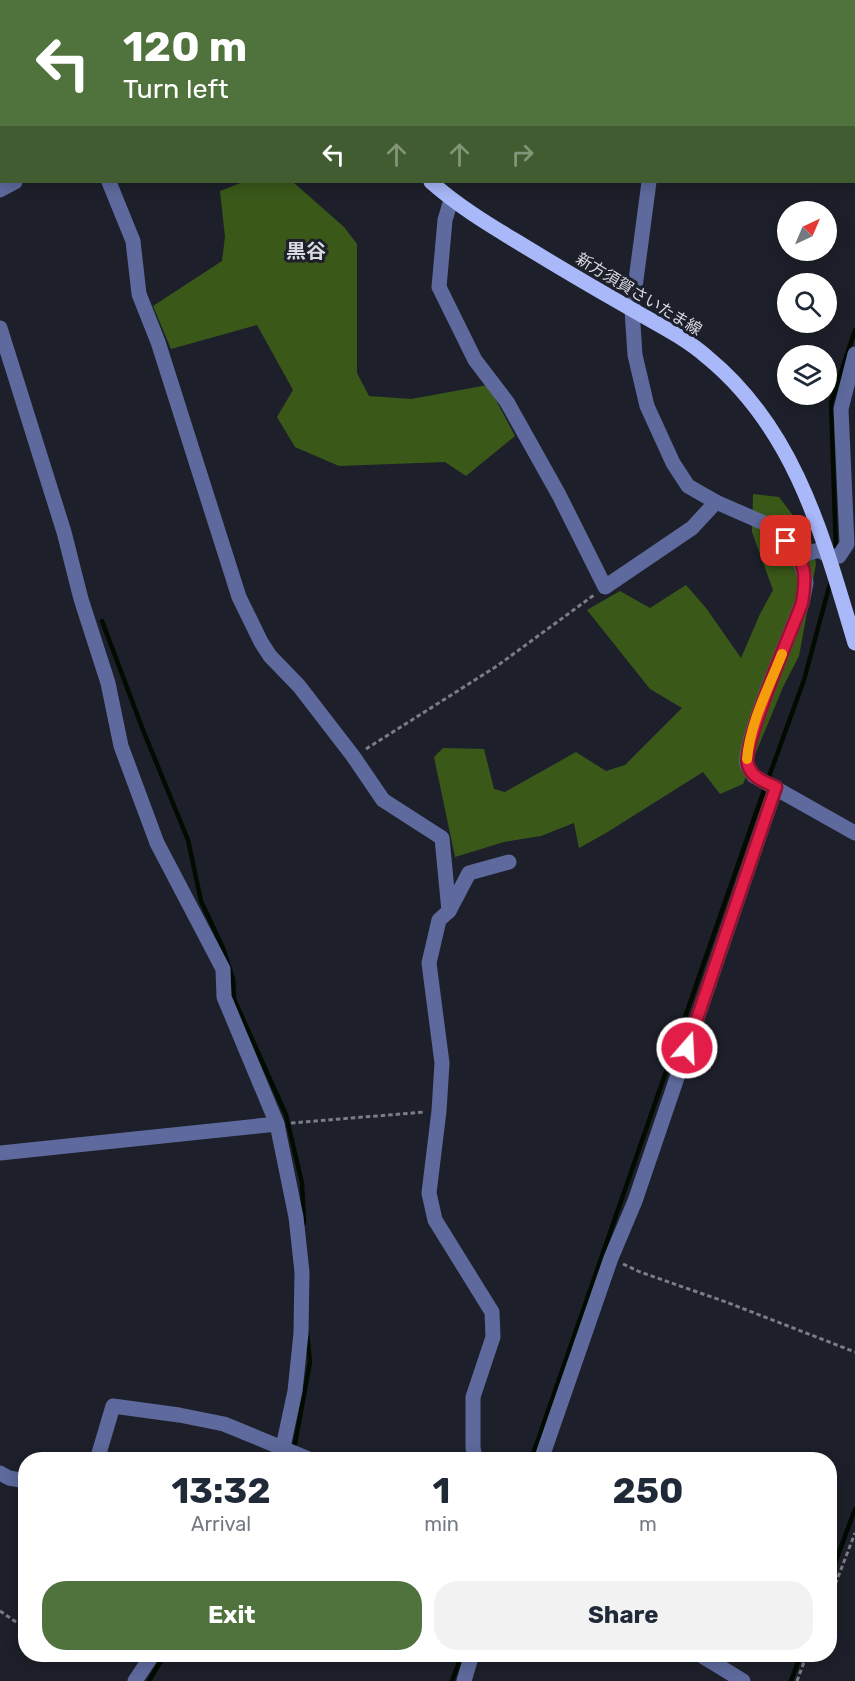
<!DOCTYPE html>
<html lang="en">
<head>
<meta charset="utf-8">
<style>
  :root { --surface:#fff; --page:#f2f2f3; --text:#1f2937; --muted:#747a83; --accent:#50733d }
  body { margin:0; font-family:Rubik,"Noto Sans JP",sans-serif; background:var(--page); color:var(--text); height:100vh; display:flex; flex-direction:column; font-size:22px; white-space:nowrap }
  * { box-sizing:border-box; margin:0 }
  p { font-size:20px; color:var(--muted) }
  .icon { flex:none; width:33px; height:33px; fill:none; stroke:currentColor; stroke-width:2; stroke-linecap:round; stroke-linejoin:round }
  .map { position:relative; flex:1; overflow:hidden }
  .side { position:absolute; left:18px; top:1452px; width:819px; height:210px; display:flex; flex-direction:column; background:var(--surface); border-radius:24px; box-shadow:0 3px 15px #0003 }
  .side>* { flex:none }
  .banner { position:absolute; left:0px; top:0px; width:855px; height:183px; box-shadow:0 3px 15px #0003; background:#50733d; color:#fff; overflow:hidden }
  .needle { width:39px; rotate:44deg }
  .tools { position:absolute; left:777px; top:201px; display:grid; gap:12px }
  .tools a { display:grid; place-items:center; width:60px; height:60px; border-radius:50%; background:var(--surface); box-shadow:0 3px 15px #0003; font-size:30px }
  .pin { position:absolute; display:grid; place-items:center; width:51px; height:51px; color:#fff; margin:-26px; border-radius:12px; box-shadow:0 3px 9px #0006 }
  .me { position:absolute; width:66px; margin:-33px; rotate:19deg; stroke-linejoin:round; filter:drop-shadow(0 0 4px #0008) }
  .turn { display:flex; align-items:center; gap:21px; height:126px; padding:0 24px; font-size:27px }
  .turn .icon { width:78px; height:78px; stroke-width:2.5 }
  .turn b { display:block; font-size:42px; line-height:51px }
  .lanes { display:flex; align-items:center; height:57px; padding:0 24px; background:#0003; justify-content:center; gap:30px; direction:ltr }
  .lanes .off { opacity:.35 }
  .eta { display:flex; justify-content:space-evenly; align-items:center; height:102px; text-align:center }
  .eta b { font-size:36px; font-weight:700; line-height:42px }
  .cta { display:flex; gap:12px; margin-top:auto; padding:12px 24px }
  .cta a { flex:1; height:69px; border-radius:24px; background:var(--accent); color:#fff; font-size:24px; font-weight:700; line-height:69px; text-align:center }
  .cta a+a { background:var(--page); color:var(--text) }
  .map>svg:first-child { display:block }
</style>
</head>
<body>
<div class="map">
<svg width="855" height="1681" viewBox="0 0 855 1681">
  <rect width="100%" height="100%" fill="#1d202a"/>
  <g fill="#3a5919">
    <path d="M243,182H293L344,227L357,244V373L369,396L411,399L488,385L515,436L466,476L445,462L339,466L295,447L277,417L293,390L257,325L171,349L153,306L222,261L225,237L220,191Z"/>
    <path d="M753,494L779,497L811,539L816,564L799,656L783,687L743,784L720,794L703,772L606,833L579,848L574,823L541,836L504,842L455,857L434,757L443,748L484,749L494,789L505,792L576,752L606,771L625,765L682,708L650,689L587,610L620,591L650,608L686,585L706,608L741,658L760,614L773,590L752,532Z"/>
  </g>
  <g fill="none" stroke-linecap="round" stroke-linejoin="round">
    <g stroke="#020b00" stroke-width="4.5">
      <path d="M836,552L831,403L855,330"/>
      <path d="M102,621L143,730L188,840L201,901L223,948L233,979L234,999L286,1115L302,1183L304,1223"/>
      <path d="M286,1460L295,1444L310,1362L307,1333"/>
      <path d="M531,1460L758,807L804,680L831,580"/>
      <path d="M830,1577L855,1509"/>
      <path d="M149,1681L165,1654"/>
      <path d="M452,1681L462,1654"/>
      <path d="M791,1681L801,1654"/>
    </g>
    <g stroke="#7a7d85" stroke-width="3" stroke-dasharray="4.5 3" stroke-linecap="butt">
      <path d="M366,749L497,666L594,595"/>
      <path d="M291,1123L425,1112"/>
      <path d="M623,1264L640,1272L726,1302L855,1352"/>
      <path d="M830,1598L855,1533"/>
      <path d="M0,1611L26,1629"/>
      <path d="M797,1681L807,1654"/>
    </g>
    <g stroke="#5e6a9d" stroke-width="15">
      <path d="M78,0V2"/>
      <path d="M688,2V0"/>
      <path d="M854,18H855"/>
      <path d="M854,110H855"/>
      <path d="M109,182L133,241L139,294L158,342L239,597L261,642L270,656L299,686L353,756L383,800L442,838L449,911"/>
      <path d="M649,182L632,310L635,355L647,406L673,463L688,486L716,502L773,527L799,556L819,550L829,556H839L847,544L841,409L855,354"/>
      <path d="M0,190L15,182"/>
      <path d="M451,200L445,220L439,287L475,360L507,402L559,495L605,587L692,528L716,502"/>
      <path d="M0,328L64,532L81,599L108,683L121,746L157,843L223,969L224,997L277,1124L296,1217L302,1272L301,1333L295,1391L283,1447L276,1460"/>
      <path d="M799,556L806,583L802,603C792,629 742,744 747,764C748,768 752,773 754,776L855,833"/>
      <path d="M0,1153L277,1124"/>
      <path d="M97,1460L113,1406L179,1415L224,1424L311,1460"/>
      <path d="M476,1460L473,1448V1397L493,1337L492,1312L435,1220L429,1193L439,1111L442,1063L429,963L439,920L449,911L469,873L509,862"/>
      <path d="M541,1460L611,1258L635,1201L776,787"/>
      <path d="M0,1473L9,1478L26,1481"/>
      <path d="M699,1654L743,1681"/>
      <path d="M135,1681L153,1654"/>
      <path d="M464,1681L472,1654"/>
    </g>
    <g stroke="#a8b8f8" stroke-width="15">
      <path d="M288,0L289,2"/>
      <path d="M431,182C457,205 486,223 516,241C552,263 589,285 626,306C653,322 683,336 707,357C796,430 823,537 855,643"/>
    </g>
  </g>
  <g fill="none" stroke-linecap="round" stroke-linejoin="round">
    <g stroke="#92132f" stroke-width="15">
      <path id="route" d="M687,1048L776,787C765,782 752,778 748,765C741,746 793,628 802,603C807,574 806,563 786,541"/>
    </g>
    <use href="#route" stroke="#e11d48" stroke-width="10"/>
    <path stroke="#f59e0b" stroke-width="10" d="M747,759C750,723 769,687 782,654"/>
  </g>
  <g text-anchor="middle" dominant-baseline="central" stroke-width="6" stroke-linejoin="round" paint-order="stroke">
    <g font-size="16" fill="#d8dae1" stroke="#1d202a">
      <text transform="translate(639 294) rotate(31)">新方須賀さいたま線</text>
    </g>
    <g font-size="20" font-weight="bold" fill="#d8dae1" stroke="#1d202a">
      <text x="306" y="251">黒谷</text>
    </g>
  </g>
</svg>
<div class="tools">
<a><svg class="needle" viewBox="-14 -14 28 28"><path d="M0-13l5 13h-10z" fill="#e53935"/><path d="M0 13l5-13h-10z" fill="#747a83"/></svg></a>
<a><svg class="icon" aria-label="search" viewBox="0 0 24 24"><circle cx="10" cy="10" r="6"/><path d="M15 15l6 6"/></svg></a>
<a><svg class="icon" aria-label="layers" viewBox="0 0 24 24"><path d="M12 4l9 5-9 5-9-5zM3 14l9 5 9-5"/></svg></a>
</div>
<div class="pin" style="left:786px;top:541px;background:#d93025"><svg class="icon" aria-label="arrive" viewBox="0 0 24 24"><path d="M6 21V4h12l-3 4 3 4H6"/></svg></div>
<svg class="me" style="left:687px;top:1048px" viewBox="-20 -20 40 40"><circle r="17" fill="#e11d48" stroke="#fff" stroke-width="3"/><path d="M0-11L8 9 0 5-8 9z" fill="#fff"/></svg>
<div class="banner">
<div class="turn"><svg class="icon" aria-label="left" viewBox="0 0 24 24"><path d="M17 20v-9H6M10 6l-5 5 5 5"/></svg><div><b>120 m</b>Turn left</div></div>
<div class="lanes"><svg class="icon" aria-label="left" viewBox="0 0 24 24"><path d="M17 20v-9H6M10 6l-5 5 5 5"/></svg><svg class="icon off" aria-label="ahead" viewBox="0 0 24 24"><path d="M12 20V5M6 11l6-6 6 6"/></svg><svg class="icon off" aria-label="ahead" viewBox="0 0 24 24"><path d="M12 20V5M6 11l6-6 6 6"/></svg><svg class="icon off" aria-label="right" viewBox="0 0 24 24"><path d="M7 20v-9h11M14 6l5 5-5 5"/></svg></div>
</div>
<section class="side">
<div class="eta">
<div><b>13:32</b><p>Arrival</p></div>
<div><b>1</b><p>min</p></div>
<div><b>250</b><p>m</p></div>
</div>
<div class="cta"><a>Exit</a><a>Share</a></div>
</section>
</div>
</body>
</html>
